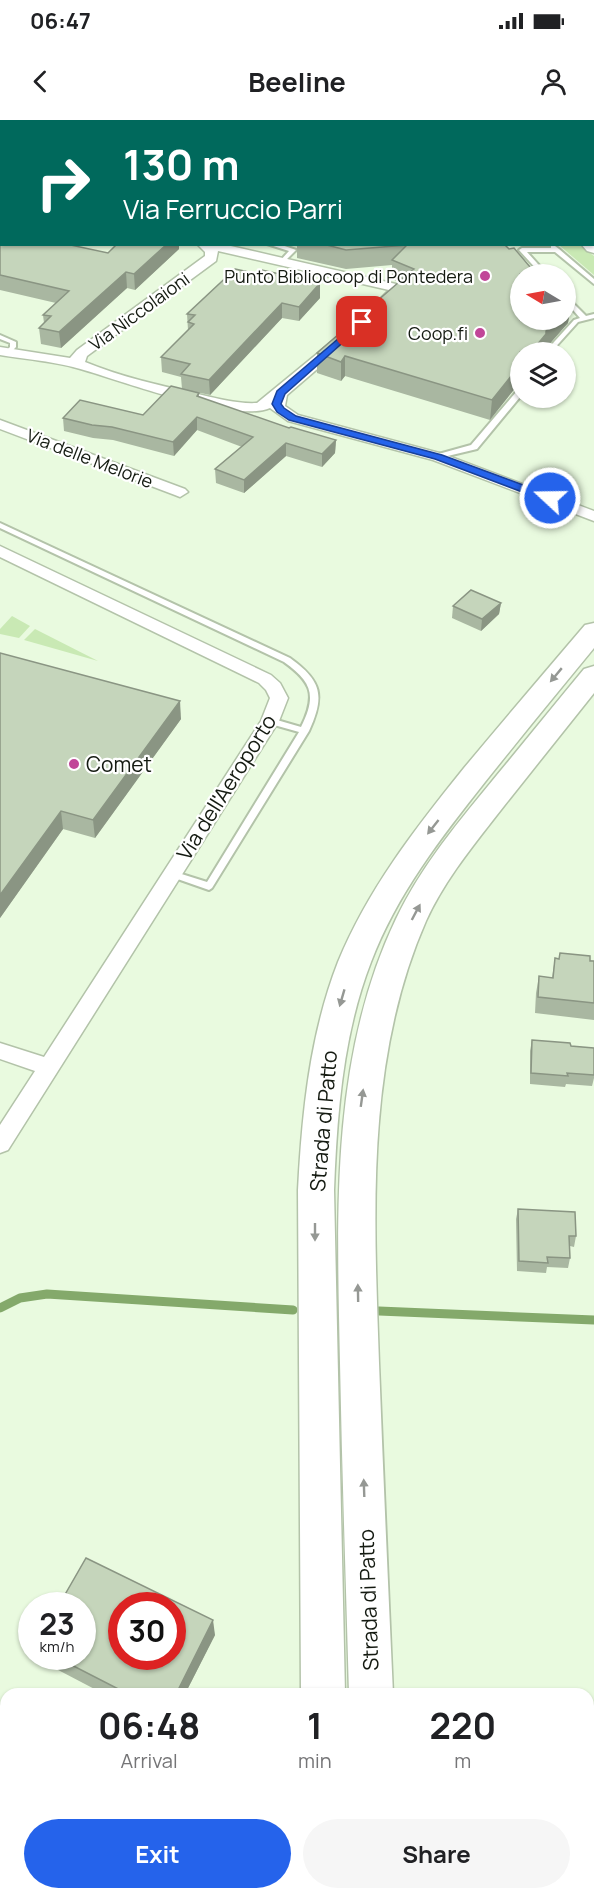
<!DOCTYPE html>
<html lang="en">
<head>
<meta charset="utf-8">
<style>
  :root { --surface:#fff; --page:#f6f6f6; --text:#202124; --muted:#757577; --accent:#2563eb }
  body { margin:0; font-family:Manrope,sans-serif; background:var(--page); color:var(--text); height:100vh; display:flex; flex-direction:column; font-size:22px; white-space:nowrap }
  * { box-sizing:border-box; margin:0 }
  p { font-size:20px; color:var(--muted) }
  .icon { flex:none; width:33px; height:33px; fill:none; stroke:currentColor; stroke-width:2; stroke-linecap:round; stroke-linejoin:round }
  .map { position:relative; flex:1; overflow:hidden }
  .drawer { position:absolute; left:0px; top:1568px; width:594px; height:212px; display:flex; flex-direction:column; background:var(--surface); border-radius:18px 18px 0 0; box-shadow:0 2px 4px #0004 }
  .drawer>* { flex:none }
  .top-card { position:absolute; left:0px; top:0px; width:594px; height:126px; box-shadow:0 2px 4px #0004; background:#00695c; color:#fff; overflow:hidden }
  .needle { width:39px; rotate:280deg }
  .fabs { position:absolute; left:510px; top:144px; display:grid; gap:12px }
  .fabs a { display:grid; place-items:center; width:66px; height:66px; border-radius:50%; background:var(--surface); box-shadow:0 2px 4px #0004; font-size:30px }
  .speed { position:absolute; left:18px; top:1472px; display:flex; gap:12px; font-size:30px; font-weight:700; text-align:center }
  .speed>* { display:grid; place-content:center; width:78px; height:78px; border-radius:50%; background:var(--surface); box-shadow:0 2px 4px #0004; line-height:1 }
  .speed small { font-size:15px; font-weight:400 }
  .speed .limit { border:9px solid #d22; background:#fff; color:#111 }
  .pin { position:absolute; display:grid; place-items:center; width:51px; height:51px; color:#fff; margin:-26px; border-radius:12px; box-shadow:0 3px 9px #0006 }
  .me { position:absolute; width:66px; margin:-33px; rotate:291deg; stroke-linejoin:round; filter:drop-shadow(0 0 4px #0008) }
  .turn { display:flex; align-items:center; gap:21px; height:126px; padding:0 24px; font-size:27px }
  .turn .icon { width:78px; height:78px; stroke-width:2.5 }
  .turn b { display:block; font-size:42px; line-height:51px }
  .eta { display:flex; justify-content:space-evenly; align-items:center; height:102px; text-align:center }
  .eta b { font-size:36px; font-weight:700; line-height:42px }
  .action { display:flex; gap:12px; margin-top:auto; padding:12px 24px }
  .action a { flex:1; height:69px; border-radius:36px; background:var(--accent); color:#fff; font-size:24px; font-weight:700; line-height:69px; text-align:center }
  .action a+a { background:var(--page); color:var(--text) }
  .status { display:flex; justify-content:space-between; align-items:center; height:42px; padding:0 30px; background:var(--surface); direction:ltr }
  .status svg { height:16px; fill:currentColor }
  header { display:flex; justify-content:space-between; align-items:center; height:78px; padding:0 24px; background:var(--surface); font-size:27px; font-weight:700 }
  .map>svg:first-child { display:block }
</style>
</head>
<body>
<div class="status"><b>06:47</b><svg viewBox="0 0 49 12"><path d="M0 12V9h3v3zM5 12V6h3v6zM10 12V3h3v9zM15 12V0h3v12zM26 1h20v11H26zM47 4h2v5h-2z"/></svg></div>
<header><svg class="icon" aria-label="back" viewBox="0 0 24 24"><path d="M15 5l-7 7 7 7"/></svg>Beeline<svg class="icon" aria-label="person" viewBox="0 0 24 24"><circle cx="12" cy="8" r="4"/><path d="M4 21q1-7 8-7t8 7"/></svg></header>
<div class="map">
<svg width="594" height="1778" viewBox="0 0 594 1778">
  <rect width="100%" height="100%" fill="#e9fadf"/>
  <g fill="#c9e9b4">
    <path d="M559,125H579L594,136V155Z"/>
    <path d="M12,496L30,506L19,518L0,514V509Z"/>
    <path d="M35,509L98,541L24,520Z"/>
  </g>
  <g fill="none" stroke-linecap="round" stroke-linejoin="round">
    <g stroke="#84a96b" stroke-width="9">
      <path d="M0,1188L20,1178L47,1174L293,1190"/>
      <path d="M379,1191L594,1200"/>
    </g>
    <g stroke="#b3c3a9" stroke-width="4">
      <g id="lane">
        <path d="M68,0H74L66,2Z"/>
        <path d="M267,124H279L296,130L282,144L279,142L289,131Z"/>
        <path d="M551,126H555L559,129L594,159V164L555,132H527L547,154H541L519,130L522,128H551Z"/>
        <path d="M566,176L586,196L594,194V198L578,202L551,232H545L574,200L580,198L566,182Z"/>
        <path d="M0,215L16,222V227L11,232L6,231L10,227V223L0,219Z"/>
        <path d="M517,271H520V277L477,329L435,339V335L471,325Z"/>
        <path d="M0,403L290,538C322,561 325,576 309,611L212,768L209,770L169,756L167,754L172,751L207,762L299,612L267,603L266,601L270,598L301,607C317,575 312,562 284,542L0,408Z"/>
      </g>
    </g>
    <g stroke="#b3c3a9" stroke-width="3">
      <g id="street">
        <rect x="0" y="55" width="2" height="8"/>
        <path d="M197,124H222L396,164L401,165L403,173L385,189L380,190L373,186L389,170L218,131L216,141L87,236L85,242C121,257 162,266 202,275C220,279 238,284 257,283L334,220H344L346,223L344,226L287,275L285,286L298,295L443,334L594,391V401L433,340L288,301L270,288C232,304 116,258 73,247C49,241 24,239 0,235V227L70,238L77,230L205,136V132Z"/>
        <path d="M0,300L185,369L188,372L180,377L175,375L0,309Z"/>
        <path d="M0,426L271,555L280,563L288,578L279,601L8,1030L0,1033V1005L35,951L0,939V923L44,937L261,601L270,578L266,570L259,563L0,437Z"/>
      </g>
    </g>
    <g stroke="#b3c3a9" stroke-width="3">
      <g id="secondary">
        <path d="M536,0H554L535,2Z"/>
        <path d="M0,72H2L0,83Z"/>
      </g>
    </g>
    <g stroke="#b3c3a9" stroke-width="3">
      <g id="primary">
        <path d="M397,0H416L396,2Z"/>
        <path d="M501,0H520L521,2H502Z"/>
        <path d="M592,118L594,119V133L587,131L581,124H592Z"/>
        <path d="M594,503V528C557,573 521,617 485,662C440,719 397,774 371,842C343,914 337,993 334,1070L345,1574H301L298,1070C302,992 310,914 338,842C368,769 415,709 464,648C504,600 544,553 585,505Z"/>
        <path d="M594,546V573C564,611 534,648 504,686C476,722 445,759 426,801C365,940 374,1094 379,1243C383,1353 388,1463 393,1574H349C346,1463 342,1353 340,1243C337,1094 330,937 396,799C421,746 460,700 497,655C526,620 555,584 584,549Z"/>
        <path d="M288,1773H336L335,1778H287Z"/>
        <path d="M356,1773H404L405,1778H357Z"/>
      </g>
    </g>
    <use href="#lane" fill="#fff" fill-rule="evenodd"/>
    <use href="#street" fill="#fff" fill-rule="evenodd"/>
    <use href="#secondary" fill="#fff" fill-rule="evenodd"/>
    <use href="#primary" fill="#fff" fill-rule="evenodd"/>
  </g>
  <g fill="#a9b7a1">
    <path d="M0,115L2,124H76L74,126L108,133L117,124H179V129L135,170L127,168L61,228L41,224L39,208L44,203L43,195L56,183L0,170Z"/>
    <path d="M297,124H504L520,154L571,183L568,203L545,229L544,232H520L490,300L345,256L341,261L317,253V233L399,162L392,159V145L346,149L297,138Z"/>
    <path d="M320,163V178L299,201L282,198L210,275L182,269L181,257L162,252L161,237L188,210L187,194Z"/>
    <path d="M199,273V277L289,308L336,320L335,333L322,347L286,336L244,373L216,363L215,349L242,327L197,310L174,336L113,320L93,318L64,311L63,298L143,295Z"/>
    <path d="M501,483L499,494L481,511L452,498L453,486Z"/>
    <path d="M0,533L181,599L95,718L63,709L0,798Z"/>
    <path d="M560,833L594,841V900L535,893L536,873L539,856L552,858L555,838L559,839Z"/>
    <path d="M532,920L571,926L594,928V958L592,966L566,964L565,967L530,964V931Z"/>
    <path d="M518,1089L576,1116L574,1127L570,1126V1138L568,1148L547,1147L546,1153L517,1151L516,1099Z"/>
    <path d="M215,1515L185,1574H104L41,1541L39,1536H82Z"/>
  </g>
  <g fill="#8a9583">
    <path d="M305,0H327L325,2H297Z"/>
    <path d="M167,124H179V129L135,170L134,154Z"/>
    <path d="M126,152L127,168L61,228L59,212Z"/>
    <path d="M320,163V178L299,201V187Z"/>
    <path d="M282,183V198L210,275L209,260Z"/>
    <path d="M571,183L568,203L545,229L544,232H531L546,211L556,200H566V189Z"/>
    <path d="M345,236V256L341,261V242Z"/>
    <path d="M520,245V262L490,300L492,280Z"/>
    <path d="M197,297V310L174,336L173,322Z"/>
    <path d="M336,320L335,333L322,347V334Z"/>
    <path d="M286,323V336L244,373V360Z"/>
    <path d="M501,483L499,494L481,511L482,499Z"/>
    <path d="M180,581L181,599L95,718L93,700Z"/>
    <path d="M61,691L63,709L0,798V775Z"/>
    <path d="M213,1500L215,1515L185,1574H176Z"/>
  </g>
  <g fill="#c5d5bb" stroke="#8a9583" stroke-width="1.5" fill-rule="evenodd">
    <path d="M178,0H305L297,2H180Z"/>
    <path d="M2,114V124H66L108,133L117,124H167L134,154L126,152L59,212L39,208L51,196L43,195L69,171L0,155V115Z"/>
    <path d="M323,124H504L509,129L514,128L536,154H520V200H556L546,211V214L531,232H520V245L492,280L345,236L341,242L317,233L414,149L392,140L407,125L346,130Z"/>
    <path d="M235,149L258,154L262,150L320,163L299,187L282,183L209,260L181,254L190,244L161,237L194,204L188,202L195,195L187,194Z"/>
    <path d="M566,180L571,183L566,189Z"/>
    <path d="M171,266L199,273L197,276L289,308L291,307L336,320L322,334L286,323L244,360L215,349L253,317L197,297L173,322L112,307L92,305L63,298L80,280L143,295Z"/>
    <path d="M471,470L501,483L482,499L453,486Z"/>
    <path d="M0,533L180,581L93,700L61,691L0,775Z"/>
    <path d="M560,833L590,836V841H594V883L538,877L539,856L553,858L555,838L559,839Z"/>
    <path d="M532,920L570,923L571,926L594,928V955L567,953L568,956L531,953Z"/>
    <path d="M518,1089L575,1092L576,1116H569L570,1138L547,1137L548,1143L519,1141Z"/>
    <path d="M86,1438L213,1500L176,1574H128L54,1536H82V1485H59ZM122,1485H172V1536H122Z"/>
  </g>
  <defs><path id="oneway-solid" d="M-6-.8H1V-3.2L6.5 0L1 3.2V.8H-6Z" transform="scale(1.5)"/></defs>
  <g fill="#959894">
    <use href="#oneway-solid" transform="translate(556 555) rotate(130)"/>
    <use href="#oneway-solid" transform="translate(433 707) rotate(128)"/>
    <use href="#oneway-solid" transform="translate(416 792) rotate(-62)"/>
    <use href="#oneway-solid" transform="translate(342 878) rotate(106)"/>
    <use href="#oneway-solid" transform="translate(362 978) rotate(-82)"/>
    <use href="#oneway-solid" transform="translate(315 1112) rotate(90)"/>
    <use href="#oneway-solid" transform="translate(358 1173) rotate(-91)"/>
    <use href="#oneway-solid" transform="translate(364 1368) rotate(-92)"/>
  </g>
  <path fill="#2563eb" stroke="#184099" stroke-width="1.5" d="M359,201L366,202L285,274L281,284L284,288L296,296L442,335L553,376V381H546L435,339L289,300L277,292L272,284L277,271Z"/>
  <g fill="#c14698" stroke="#fff" stroke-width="2">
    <circle cx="485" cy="156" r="6"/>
    <circle cx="480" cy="213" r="6"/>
    <circle cx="74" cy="644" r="6"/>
  </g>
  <g text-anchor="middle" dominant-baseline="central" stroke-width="4.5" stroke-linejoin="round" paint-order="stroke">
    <g font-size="18" fill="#141a11" stroke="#fff" text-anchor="end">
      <text x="473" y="156">Punto Bibliocoop di Pontedera</text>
      <text x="468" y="213">Coop.fi</text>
    </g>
    <g font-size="18" fill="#141a11" stroke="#fff">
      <text transform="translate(139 191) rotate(-36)">Via Niccolaioni</text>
      <text transform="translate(90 338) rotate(21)">Via delle Melorie</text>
    </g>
    <g font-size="21" fill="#141a11" stroke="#fff" text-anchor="start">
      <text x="86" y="644">Comet</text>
    </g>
    <g font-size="21" fill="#141a11" stroke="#fff">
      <text transform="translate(226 667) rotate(-58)">Via dell'Aeroporto</text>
      <text transform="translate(323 1001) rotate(-85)">Strada di Patto</text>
      <text transform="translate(368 1480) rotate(-92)">Strada di Patto</text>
    </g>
  </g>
</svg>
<div class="fabs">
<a><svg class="needle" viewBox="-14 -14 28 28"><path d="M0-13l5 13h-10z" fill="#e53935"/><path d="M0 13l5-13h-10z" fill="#757577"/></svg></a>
<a><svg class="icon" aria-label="layers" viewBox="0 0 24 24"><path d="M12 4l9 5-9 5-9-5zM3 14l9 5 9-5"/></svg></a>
</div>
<div class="speed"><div>23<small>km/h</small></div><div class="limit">30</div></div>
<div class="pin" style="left:362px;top:202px;background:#d93025"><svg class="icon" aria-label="arrive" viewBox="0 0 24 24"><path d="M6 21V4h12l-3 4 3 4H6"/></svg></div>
<svg class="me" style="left:550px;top:378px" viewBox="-20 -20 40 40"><circle r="17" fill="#2563eb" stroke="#fff" stroke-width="3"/><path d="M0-11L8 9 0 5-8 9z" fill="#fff"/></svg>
<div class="top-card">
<div class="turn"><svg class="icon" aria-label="right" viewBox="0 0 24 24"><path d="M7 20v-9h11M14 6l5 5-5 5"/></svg><div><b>130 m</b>Via Ferruccio Parri</div></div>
</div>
<section class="drawer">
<div class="eta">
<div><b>06:48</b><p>Arrival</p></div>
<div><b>1</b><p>min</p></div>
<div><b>220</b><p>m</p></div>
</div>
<div class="action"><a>Exit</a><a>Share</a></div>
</section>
</div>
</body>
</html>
